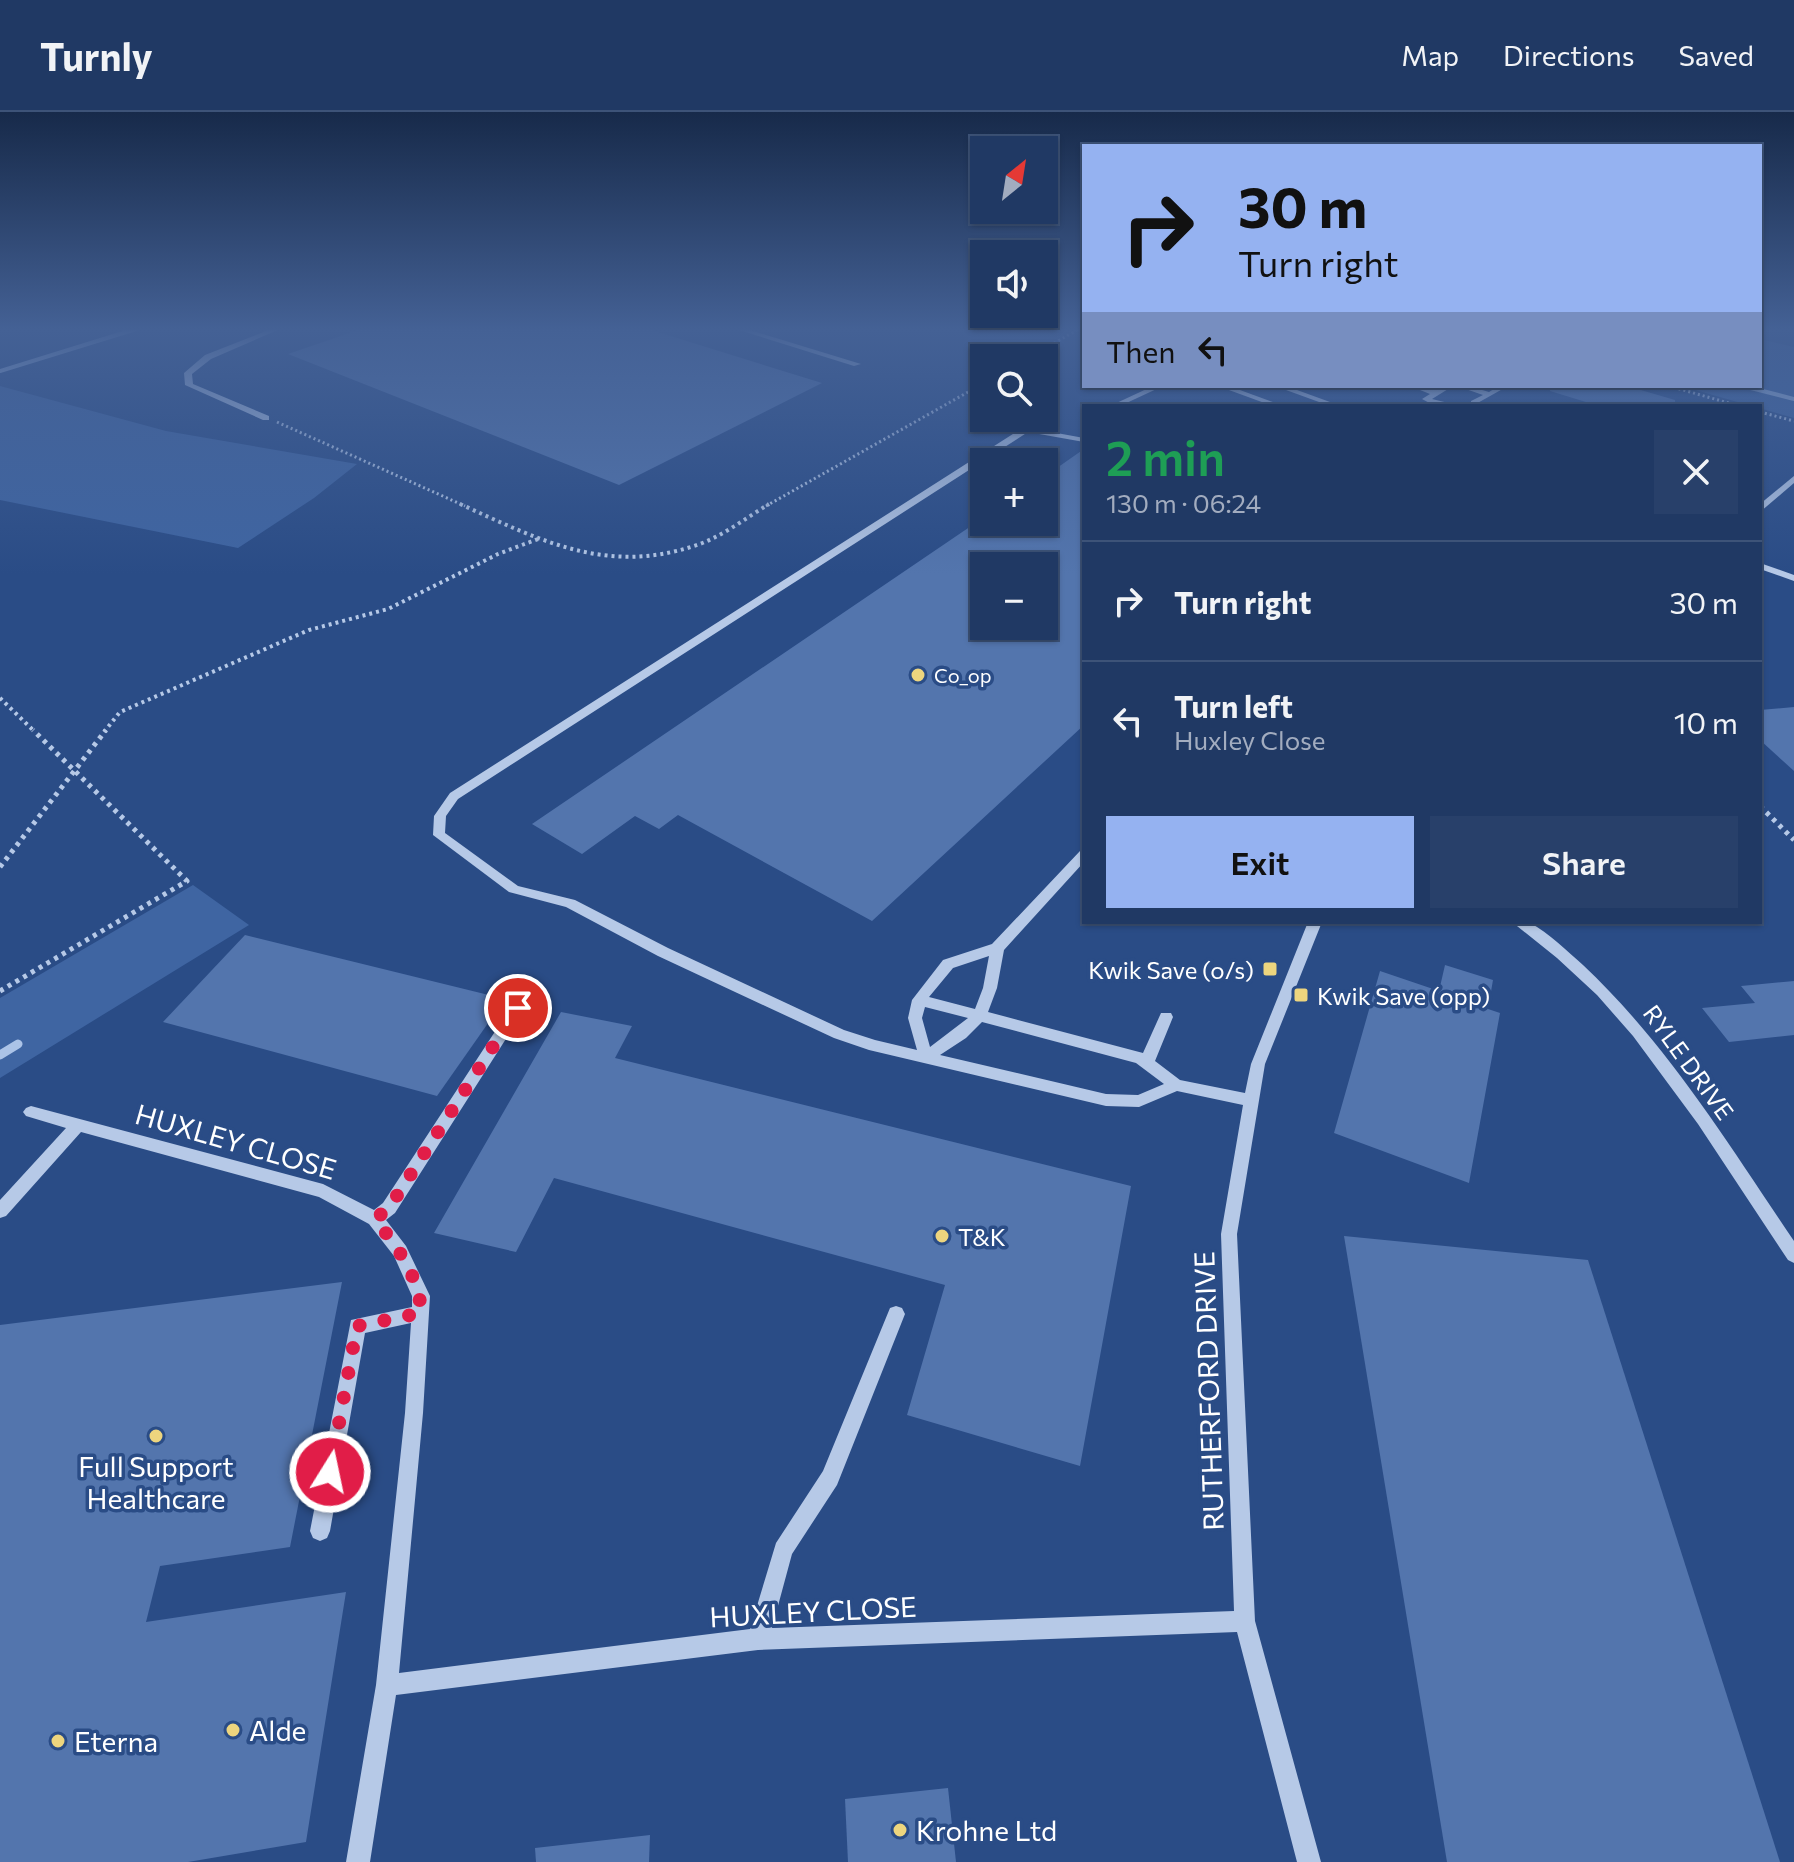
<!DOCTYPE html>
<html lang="en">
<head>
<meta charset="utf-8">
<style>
  :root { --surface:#203964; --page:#28406a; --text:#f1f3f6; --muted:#a2acbf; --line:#3d5378; --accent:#95b2f1 }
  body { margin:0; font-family:Commissioner,sans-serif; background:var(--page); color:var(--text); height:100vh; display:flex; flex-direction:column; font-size:30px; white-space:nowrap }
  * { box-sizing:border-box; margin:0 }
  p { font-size:26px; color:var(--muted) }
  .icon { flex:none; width:44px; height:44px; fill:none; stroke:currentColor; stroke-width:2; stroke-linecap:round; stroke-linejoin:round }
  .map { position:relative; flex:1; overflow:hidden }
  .details { position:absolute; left:1082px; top:292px; width:680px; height:520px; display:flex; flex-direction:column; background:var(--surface); border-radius:0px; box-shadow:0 2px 6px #0004,0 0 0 2px var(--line) }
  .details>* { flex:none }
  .banner { position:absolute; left:1082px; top:32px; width:680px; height:244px; border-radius:0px; box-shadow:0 2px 6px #0004,0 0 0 2px var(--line); background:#95b2f1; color:#111; overflow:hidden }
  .needle { width:52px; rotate:30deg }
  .buttons { position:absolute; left:970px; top:24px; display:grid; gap:16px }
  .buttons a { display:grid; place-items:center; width:88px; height:88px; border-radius:0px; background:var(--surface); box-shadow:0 2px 6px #0004,0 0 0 2px var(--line); font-size:40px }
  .pin { position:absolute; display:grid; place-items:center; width:68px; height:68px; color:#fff; margin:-34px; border:4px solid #fff; border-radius:50%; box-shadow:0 2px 8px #0007 }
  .me { position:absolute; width:88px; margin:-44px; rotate:10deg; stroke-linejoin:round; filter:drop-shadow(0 0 6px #0008) }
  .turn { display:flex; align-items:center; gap:28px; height:168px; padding:0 24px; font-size:36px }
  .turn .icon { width:104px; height:104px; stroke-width:2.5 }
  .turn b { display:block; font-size:56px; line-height:68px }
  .then { display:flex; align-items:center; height:76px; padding:0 24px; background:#0003; gap:16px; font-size:30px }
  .round { display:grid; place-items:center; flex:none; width:84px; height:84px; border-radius:0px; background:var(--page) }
  .overview { display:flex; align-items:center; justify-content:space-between; height:136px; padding:0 24px }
  h1 { font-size:48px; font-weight:600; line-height:60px; color:#1e9e55 }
  .button { display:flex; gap:16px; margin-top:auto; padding:16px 24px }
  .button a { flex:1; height:92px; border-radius:0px; background:var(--accent); color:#111; font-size:32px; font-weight:600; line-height:92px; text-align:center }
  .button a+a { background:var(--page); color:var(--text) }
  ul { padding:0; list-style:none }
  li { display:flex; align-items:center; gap:24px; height:120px; padding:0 24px; border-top:2px solid var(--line) }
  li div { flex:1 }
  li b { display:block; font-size:30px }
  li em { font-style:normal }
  header { display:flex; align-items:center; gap:48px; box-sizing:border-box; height:112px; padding:0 40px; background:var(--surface); border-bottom:2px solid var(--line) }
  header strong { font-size:38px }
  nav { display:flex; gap:44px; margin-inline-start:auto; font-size:28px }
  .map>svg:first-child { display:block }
</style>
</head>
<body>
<header>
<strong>Turnly</strong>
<nav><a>Map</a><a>Directions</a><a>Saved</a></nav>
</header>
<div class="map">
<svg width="1794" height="1750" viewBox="0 0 1794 1750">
  <rect width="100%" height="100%" fill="#2a4c86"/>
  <g fill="#3f65a2">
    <path d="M1760,227L1794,235V306L1681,274H1760Z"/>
    <path d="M0,274L166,319L357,352L314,386L238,436L0,388Z"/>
    <path d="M193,773L249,813L0,966V886Z"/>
  </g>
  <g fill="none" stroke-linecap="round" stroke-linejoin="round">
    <g stroke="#abc3e7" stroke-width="4">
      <path d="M0,259L136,217"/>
      <path d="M1743,274L1794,287"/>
    </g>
    <path stroke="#abc3e7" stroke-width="9" d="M0,943L18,932"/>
  </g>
  <g fill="#5375ad" fill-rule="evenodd">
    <path d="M361,217H648L822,271L619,373L288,242Z"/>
    <path d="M1551,274H1627L1675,288V294H1599L1550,279Z"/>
    <path d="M1084,337V613L872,809L678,703L659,717L635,704L582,742L532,712L977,410H1044V365ZM984,454H1044V514H984Z"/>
    <path d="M1794,595V659L1760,628V598Z"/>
    <path d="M245,823L505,887L437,984L163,910Z"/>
    <path d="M1445,853L1493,868L1488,897L1500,901L1469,1071L1334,1021L1380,859L1439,879Z"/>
    <path d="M1794,869V923L1729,930L1702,896L1755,891L1741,874Z"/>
    <path d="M561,900L632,914L615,946L1131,1074L1080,1354L907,1303L945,1173L554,1066L516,1140L434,1121Z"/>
    <path d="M1344,1124L1588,1148L1780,1750H1447Z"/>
    <path d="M342,1170L290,1435L160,1454L146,1510L346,1480L306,1730L188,1750H0V1213Z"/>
    <path d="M948,1676L956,1750H848L845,1687Z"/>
    <path d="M650,1723L649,1750H536L535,1736Z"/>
  </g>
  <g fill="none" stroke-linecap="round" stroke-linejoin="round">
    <g stroke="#b6c9e7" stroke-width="3" stroke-dasharray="2 3" stroke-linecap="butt">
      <path d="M1028,246L1079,217"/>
      <path d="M1669,274L1739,294"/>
      <path d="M1760,300L1794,309"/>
      <path d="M277,310L465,394"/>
      <path d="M766,394L984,271"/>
    </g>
    <g stroke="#b6c9e7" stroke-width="4" stroke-dasharray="3 4" stroke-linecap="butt">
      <path d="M460,392C540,428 605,463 694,434C720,426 746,406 769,392"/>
      <path d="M0,586L35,620"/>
      <path d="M104,620L120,600L309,518L388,497L498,442L538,427"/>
    </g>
    <g stroke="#b6c9e7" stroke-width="5" stroke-dasharray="4 5" stroke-linecap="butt">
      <path d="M1760,694L1794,728"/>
      <path d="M0,755L106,618"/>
      <path d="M0,879L187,769L33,618"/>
    </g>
    <g fill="#b6c9e7" fill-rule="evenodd">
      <path d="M271,217H280L211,247L192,262L193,272L269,304V308H263L185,273L184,261L205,243Z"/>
      <path d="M736,217H746L861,252L854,254Z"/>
      <path d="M1153,274H1163L1120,294H1110Z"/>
      <path d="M1218,274H1229L1284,294H1273Z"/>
      <path d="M1275,274H1286L1341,294H1330Z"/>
      <path d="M1410,274H1422L1436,278L1444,274H1453L1432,287L1461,294H1435L1422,287L1430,282Z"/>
      <path d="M1457,274H1469L1489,280L1499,274H1508L1474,293H1471V289L1483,283Z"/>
      <path d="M1525,292H1530L1531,294H1521Z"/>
      <path d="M1024,315L1084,326V330L1028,320L458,687L446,704L445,721L518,774L575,788L668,836L844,918L875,928L917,938L908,906L912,888L943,848L992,832L1080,739L1084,738V750L1004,838L997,876L988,900L1143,941L1161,901H1171L1173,905L1155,949L1180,968L1245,981L1251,952L1308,810H1322L1265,952L1237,1122L1255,1509L1321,1750H1297L1237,1520L758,1538L396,1583L370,1750H346L376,1573L405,1301L411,1211L365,1221L330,1419L327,1426L320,1429L313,1426L310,1419L351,1208L412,1195V1184L394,1144L369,1112L319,1085L81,1020L6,1104L0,1106V1088L66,1016L26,1004L23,1000L26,996L31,994L323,1072L374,1098L383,1091L513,892H523L525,896L523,900L395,1101L386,1108L406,1134L430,1184L423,1301L399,1561L750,1517L776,1431L823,1359L890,1196L896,1194L902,1196L905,1202L837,1373L792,1442L772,1516L1234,1499L1221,1122L1243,993L1177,979L1139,995L1106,994L869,938L834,926L658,844L566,795L509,780L433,723L434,704L450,681ZM989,844L983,876L975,897L929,885L953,856ZM925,895L968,906L930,935L922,906ZM982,910L1136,951L1164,972L1138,983L1106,982L940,943L966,926Z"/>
      <path d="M1794,364V371L1760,400V392Z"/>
      <path d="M1760,451L1794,463V469L1760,457Z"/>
      <path d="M1512,810C1518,810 1525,809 1530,811C1549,821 1567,839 1583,853C1668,933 1729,1033 1794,1129V1151L1788,1148L1698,1012L1633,924L1597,883L1557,846Z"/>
    </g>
  </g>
  <linearGradient id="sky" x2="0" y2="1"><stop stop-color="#172a4a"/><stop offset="0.47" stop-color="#446195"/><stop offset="1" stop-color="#446195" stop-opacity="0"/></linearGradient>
  <rect width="1794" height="462" fill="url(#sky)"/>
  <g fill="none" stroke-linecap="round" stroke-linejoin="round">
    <path stroke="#e11d48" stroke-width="14" stroke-dasharray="0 25.2" d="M330,1360L357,1214L421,1201C420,1165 397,1135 375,1107L389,1096L518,896"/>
  </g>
  <g fill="#edd57e" stroke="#2a4c86" stroke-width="3">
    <circle cx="918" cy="563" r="8"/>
    <rect x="1262" y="849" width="16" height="16" rx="4"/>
    <rect x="1293" y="875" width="16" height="16" rx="4"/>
    <circle cx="942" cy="1124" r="8"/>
    <circle cx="156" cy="1324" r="8"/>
    <circle cx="233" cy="1618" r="8"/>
    <circle cx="58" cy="1629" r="8"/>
    <circle cx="900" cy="1718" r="8"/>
  </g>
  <g text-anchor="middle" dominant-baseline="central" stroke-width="7" stroke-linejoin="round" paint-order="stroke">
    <g font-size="20" fill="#fff" stroke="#2a4c86" text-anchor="start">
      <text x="934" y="563">Co_op</text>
    </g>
    <g font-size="24" fill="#fff" stroke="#2a4c86" text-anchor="start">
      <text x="1254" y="857" text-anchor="end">Kwik Save (o/s)</text>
      <text x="1317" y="883">Kwik Save (opp)</text>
      <text x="958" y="1124">T&amp;K</text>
    </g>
    <g font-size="24" fill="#fff" stroke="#2a4c86">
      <text transform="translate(1689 950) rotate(54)">RYLE DRIVE</text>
    </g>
    <g font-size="28" fill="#fff" stroke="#2a4c86">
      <text transform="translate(236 1029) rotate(16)">HUXLEY CLOSE</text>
      <text transform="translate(1208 1279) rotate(-92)">RUTHERFORD DRIVE</text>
      <text transform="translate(813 1499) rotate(-3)">HUXLEY CLOSE</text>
    </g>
    <g font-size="28" fill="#fff" stroke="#2a4c86" text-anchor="start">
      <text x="156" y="1354" text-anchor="middle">Full Support<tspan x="156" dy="32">Healthcare</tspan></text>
      <text x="249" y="1618">Alde</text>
      <text x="74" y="1629">Eterna</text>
      <text x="916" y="1718">Krohne Ltd</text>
    </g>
  </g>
</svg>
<div class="buttons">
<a><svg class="needle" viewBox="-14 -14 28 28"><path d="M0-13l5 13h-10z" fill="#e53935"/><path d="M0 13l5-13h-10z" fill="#a2acbf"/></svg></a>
<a><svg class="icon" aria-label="sound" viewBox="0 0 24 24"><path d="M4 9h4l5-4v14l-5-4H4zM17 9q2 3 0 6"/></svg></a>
<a><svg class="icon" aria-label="search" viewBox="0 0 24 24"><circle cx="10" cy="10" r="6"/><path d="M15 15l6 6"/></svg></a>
<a>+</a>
<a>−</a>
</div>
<div class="pin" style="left:518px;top:896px;background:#d93025"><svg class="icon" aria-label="arrive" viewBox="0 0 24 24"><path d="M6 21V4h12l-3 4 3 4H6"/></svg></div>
<svg class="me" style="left:330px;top:1360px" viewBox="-20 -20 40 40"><circle r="17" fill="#e11d48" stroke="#fff" stroke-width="3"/><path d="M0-11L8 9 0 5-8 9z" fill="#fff"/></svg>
<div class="banner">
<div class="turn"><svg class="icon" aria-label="right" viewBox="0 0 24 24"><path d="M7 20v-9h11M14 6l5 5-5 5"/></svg><div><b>30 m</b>Turn right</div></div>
<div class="then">Then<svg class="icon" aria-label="left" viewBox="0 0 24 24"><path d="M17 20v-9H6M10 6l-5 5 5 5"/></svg></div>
</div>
<section class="details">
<div class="overview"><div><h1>2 min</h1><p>130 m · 06:24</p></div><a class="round"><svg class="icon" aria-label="close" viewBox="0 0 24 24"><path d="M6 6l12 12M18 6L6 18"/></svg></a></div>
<ul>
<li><svg class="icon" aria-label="right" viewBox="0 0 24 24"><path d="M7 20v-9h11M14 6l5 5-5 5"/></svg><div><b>Turn right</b></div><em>30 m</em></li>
<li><svg class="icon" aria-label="left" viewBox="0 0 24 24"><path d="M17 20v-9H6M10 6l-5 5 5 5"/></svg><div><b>Turn left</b><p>Huxley Close</p></div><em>10 m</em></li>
</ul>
<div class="button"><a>Exit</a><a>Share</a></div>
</section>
</div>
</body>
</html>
